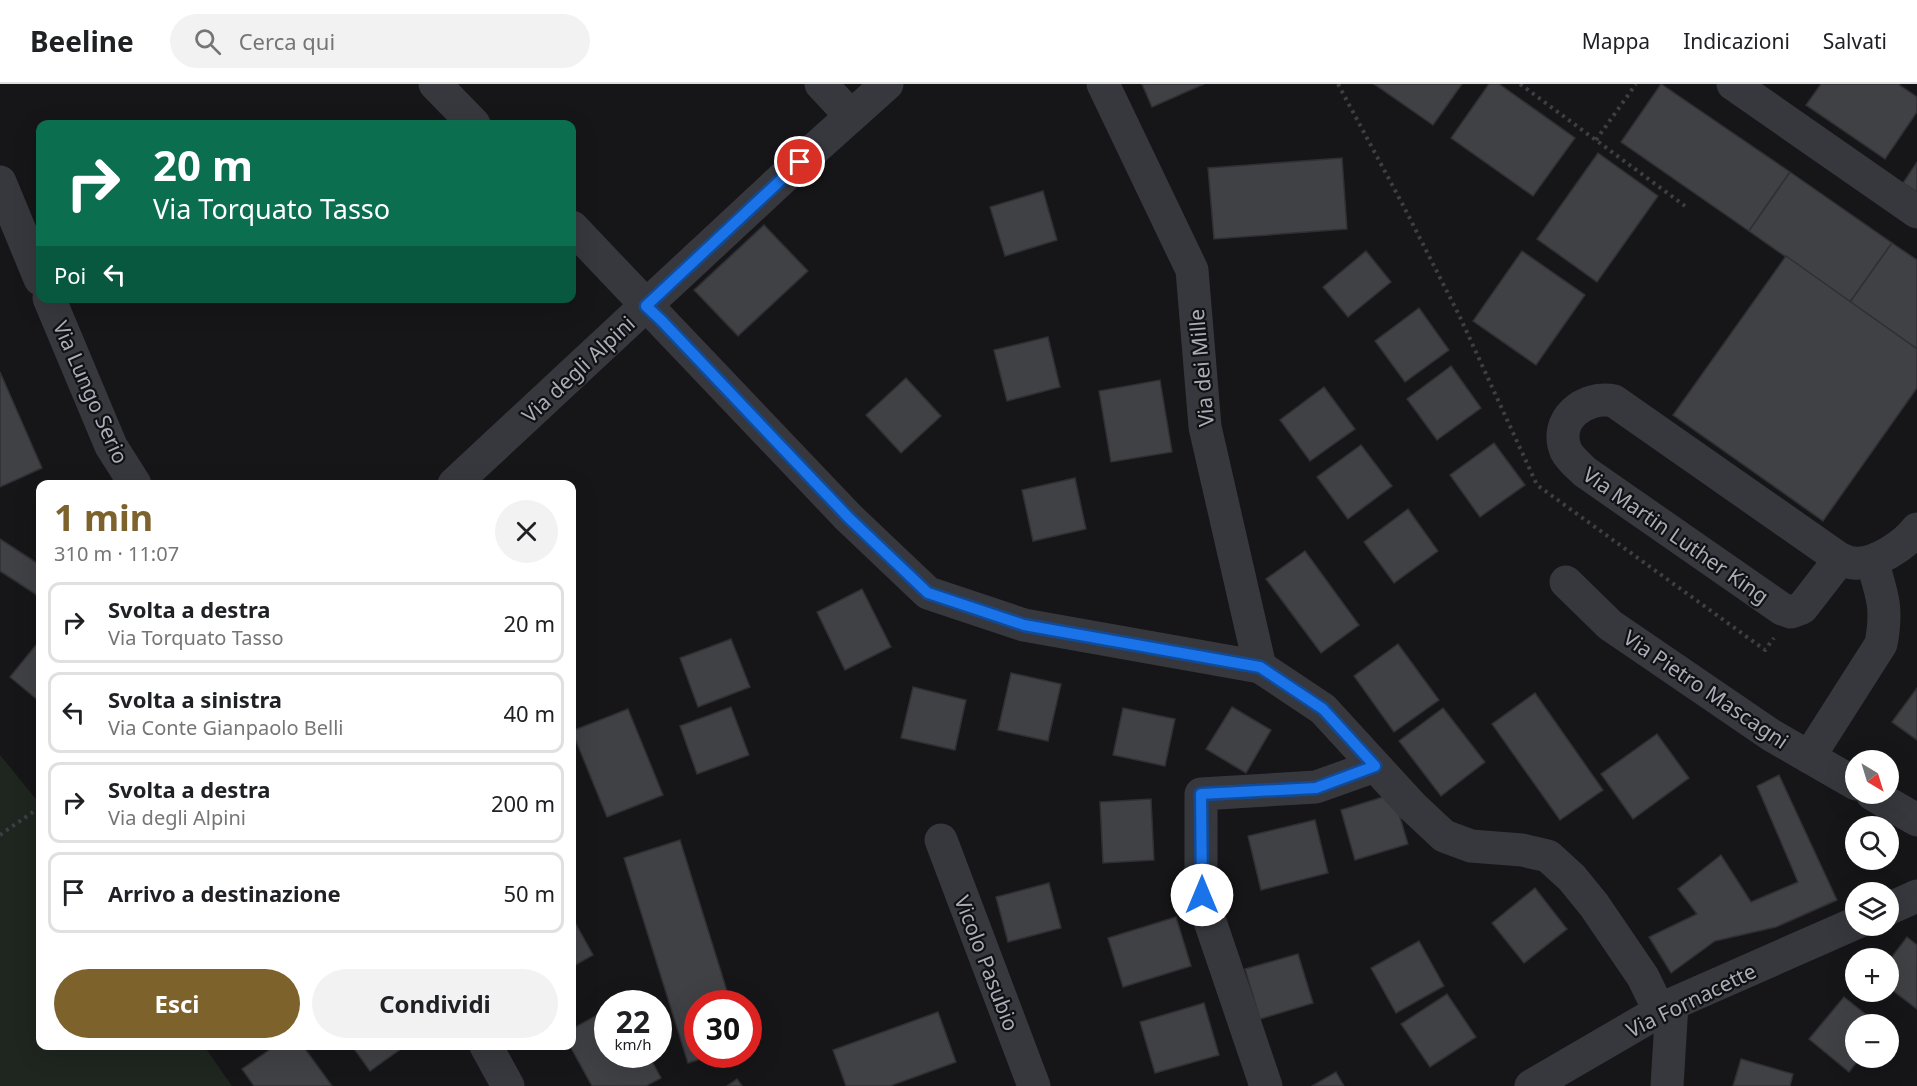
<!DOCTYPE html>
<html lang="it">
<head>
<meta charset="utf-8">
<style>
  :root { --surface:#fff; --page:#f2f2f2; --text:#202124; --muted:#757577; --line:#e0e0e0; --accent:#7e622b }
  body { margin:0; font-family:"Noto Sans",sans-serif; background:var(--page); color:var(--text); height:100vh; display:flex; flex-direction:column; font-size:22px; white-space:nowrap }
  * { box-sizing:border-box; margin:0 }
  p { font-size:20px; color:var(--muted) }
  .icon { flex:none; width:33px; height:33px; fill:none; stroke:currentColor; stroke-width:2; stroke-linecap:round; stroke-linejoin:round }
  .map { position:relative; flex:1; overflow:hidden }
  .details { position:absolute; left:36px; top:396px; width:540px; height:570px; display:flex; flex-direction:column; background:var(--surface); border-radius:12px; box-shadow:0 6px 24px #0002 }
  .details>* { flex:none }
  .hud { position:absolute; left:36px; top:36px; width:540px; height:183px; border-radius:12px; box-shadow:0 6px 24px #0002; background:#0b6e4f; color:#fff; overflow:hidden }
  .needle { width:39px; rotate:142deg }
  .controls { position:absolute; left:1845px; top:666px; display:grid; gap:12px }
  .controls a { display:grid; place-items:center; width:54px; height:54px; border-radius:50%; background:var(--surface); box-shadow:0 6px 24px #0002; font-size:30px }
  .speed { position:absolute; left:594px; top:906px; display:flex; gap:12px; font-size:30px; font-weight:700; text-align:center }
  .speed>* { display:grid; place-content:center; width:78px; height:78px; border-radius:50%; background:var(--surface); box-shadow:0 6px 24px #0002; line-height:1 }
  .speed small { font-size:15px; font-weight:400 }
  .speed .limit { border:9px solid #d22; background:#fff; color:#111 }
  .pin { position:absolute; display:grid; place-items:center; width:51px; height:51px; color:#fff; margin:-26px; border:3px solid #fff; border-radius:50%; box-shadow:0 2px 6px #0007 }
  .me { position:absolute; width:66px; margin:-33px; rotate:0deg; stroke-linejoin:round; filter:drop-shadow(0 0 4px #0008) }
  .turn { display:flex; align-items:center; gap:21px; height:126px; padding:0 18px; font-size:27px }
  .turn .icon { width:78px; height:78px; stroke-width:2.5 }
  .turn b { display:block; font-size:42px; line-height:51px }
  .then { display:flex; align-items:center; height:57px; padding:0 18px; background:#0003; gap:12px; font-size:22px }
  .round { display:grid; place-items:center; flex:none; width:63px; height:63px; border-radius:32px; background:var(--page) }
  .overview { display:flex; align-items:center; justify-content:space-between; height:102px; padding:0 18px }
  h1 { font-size:36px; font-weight:700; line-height:45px; color:var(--accent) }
  .cta { display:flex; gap:12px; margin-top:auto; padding:12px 18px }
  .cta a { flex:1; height:69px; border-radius:36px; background:var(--accent); color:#fff; font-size:24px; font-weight:700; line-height:69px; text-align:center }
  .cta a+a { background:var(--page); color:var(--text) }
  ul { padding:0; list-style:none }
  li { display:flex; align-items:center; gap:18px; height:81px; margin:0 12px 9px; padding:0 6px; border:3px solid var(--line); border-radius:12px }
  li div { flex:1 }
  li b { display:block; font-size:22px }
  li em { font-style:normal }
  header { display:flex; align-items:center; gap:36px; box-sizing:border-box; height:84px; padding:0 30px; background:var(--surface); border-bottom:2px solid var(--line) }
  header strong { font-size:28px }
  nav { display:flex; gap:33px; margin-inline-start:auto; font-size:21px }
  .search { width:420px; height:54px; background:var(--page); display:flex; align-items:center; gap:15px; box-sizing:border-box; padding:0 21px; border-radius:33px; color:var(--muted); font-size:22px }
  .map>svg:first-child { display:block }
</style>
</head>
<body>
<header>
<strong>Beeline</strong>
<div class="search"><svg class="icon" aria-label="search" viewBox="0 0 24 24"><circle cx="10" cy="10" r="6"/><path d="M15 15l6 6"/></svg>Cerca qui</div>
<nav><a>Mappa</a><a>Indicazioni</a><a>Salvati</a></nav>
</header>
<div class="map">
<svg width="1917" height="1002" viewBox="0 0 1917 1002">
  <rect width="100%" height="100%" fill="#161618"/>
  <path fill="#1e261f" d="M0,671L40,720V962H204L232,1002H0Z"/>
  <g fill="#404145" stroke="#303034" stroke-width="1.5">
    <path d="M1142,0H1204L1152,23Z"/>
    <path d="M1374,0H1462L1433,41Z"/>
    <path d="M1489,0H1499L1575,54L1533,112L1451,54Z"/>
    <path d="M1661,0L1790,88L1749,147L1621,58Z"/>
    <path d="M1821,0H1898L1917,13V28L1885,75L1806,21Z"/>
    <path d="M1598,69L1658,112L1597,198L1537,155Z"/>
    <path d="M1342,74L1347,145L1214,155L1208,84Z"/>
    <path d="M1917,78V108L1903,99Z"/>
    <path d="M1790,88L1892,159L1850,218L1749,147Z"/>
    <path d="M1043,107L1057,156L1005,172L990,123Z"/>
    <path d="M764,141L808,187L738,252L694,206Z"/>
    <path d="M1892,159L1917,176V265L1850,218Z"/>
    <path d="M1366,167L1391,198L1348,233L1323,203Z"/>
    <path d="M1522,167L1585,211L1536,281L1473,237Z"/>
    <path d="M1786,172L1917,265V304L1823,437L1673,331Z"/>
    <path d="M1419,224L1449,266L1405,298L1375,257Z"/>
    <path d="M1048,253L1060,303L1007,317L994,266Z"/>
    <path d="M1451,282L1481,324L1437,356L1407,315Z"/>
    <path d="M0,288L42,384L0,403Z"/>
    <path d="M906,294L941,332L901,369L866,331Z"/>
    <path d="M1160,296L1172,368L1111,378L1099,307Z"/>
    <path d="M1324,303L1355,345L1310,377L1280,336Z"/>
    <path d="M1494,359L1525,401L1480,433L1450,391Z"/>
    <path d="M1361,361L1392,402L1348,435L1317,393Z"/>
    <path d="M1075,394L1086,445L1033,457L1022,406Z"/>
    <path d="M1408,425L1438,467L1394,499L1364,458Z"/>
    <path d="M0,455L40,481V513L0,487Z"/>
    <path d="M1305,467L1359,541L1321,569L1266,495Z"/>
    <path d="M862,505L891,563L845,586L817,528Z"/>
    <path d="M731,555L750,603L698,623L680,574Z"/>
    <path d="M40,556V618L10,593Z"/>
    <path d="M1398,560L1439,616L1394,648L1354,592Z"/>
    <path d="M1011,589L1061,600L1048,657L998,646Z"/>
    <path d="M913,603L966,616L955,666L901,654Z"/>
    <path d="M1917,604V656L1892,638Z"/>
    <path d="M1535,609L1603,706L1560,736L1492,640Z"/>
    <path d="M731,623L749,671L697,690L680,642Z"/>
    <path d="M1232,623L1271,646L1246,689L1206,665Z"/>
    <path d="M1123,624L1175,635L1165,682L1113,671Z"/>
    <path d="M1443,624L1485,678L1441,712L1399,657Z"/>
    <path d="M628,625L663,711L607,733L572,647Z"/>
    <path d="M1657,650L1689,694L1633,735L1601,690Z"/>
    <path d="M1779,691L1837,816L1776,843L1715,857L1671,889L1649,853L1697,830L1678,805L1721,771L1751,818L1798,798L1757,702Z"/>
    <path d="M1393,710L1408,760L1355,776L1341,726Z"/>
    <path d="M1151,715L1154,776L1103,779L1100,718Z"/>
    <path d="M1315,736L1328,789L1261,806L1248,752Z"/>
    <path d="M680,756L731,920H698V970H716L688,979L624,774Z"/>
    <path d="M1049,799L1061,844L1008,858L996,813Z"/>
    <path d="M1535,804L1567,845L1524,879L1492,839Z"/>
    <path d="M572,833L593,871L572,883Z"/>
    <path d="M1176,833L1191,882L1123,903L1108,854Z"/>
    <path d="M1907,853L1917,861V925L1888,903V878Z"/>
    <path d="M1419,857L1444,902L1396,929L1371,884Z"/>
    <path d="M1298,870L1313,919L1260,935L1245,885Z"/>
    <path d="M1447,910L1476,953L1430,983L1401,940Z"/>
    <path d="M1844,913L1878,940H1856V974H1860L1849,988L1809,955Z"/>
    <path d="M1204,919L1219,971L1155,989L1140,938Z"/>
    <path d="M608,925V970H648L661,994L646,1002H592L570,962H572V945Z"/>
    <path d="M938,928L956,978L890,1002H846L833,966Z"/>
    <path d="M275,962H303L332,1002H254L242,985Z"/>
    <path d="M352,962H405L370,987Z"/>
    <path d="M1741,975L1793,990L1790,1002H1733Z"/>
    <path d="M1336,988L1344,1002H1312Z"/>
    <path d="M737,995L742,1002H727Z"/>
  </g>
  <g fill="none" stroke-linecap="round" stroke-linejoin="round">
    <g stroke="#3d3f44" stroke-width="4" stroke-dasharray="3 4.5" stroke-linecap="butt">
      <path d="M1338,0L1404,123L1459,231L1537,401L1765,566L1774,554"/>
      <path d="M1520,0L1685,122"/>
      <path d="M1596,56L1636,0"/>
      <path d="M0,751L40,723"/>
    </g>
    <g stroke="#37383d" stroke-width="33">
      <path d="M435,0L474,40"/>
      <path d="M821,0L851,32"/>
      <path d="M1103,0L1192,186L1205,343L1260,583"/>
      <path d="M1733,0L1917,128"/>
      <path d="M0,98L40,195"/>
      <path d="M572,143L848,433L928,509L1024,541L1260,583L1323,625L1412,722L1444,752L1471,762L1522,766L1548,772L1572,794L1594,821L1643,893L1660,928"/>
      <path d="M49,214L111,362L135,400"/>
      <path d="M454,400L800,78L887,0"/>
      <path d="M1840,475L1802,524L1791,528L1782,525L1585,388C1579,382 1570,375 1566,367C1553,336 1584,311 1614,317L1840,475C1844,476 1849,479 1854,479C1875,481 1905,461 1917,445"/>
      <path d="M1566,498L1610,541L1771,651L1856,700"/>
      <path d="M1809,673L1881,560C1888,523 1882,511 1872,477"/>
      <path d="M1872,710L1917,736"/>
      <path d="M941,756L1034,1002"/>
      <path d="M1888,825L1917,812"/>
      <path d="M486,962L508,1002"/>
      <path d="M1266,1002L1201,811V710L1316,703L1375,682"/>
      <path d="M1531,1002L1672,920L1856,839"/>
      <path d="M1667,1002L1672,920"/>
    </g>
  </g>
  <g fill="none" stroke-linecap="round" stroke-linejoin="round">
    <g stroke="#114b97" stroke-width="15">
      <path id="route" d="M800,78L646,222L661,236L848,433L928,509L1024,541L1260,583L1323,625L1375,682L1316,704L1201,710L1202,811"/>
    </g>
    <use href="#route" stroke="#1a73e8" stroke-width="10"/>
  </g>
  <g text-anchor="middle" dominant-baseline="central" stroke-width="4.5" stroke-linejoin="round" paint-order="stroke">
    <g font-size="21" fill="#a8adb8" stroke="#111113">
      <text transform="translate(1201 284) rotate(-95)">Via dei Mille</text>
      <text transform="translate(578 285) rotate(-43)">Via degli Alpini</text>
      <text transform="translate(91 308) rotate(66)">Via Lungo Serio</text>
      <text transform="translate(1676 451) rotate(35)">Via Martin Luther King</text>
      <text transform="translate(1706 605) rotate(34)">Via Pietro Mascagni</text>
      <text transform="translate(987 879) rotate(69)">Vicolo Pasubio</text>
      <text transform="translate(1691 916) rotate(-26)">Via Fornacette</text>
    </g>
  </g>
</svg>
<div class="controls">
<a><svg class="needle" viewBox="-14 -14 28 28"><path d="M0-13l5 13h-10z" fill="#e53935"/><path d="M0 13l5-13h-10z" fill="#757577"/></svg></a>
<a><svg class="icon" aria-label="search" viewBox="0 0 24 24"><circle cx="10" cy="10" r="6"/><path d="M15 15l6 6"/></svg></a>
<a><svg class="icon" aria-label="layers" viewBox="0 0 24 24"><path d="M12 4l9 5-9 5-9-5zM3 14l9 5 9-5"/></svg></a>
<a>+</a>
<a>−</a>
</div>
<div class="speed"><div>22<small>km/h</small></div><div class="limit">30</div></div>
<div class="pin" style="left:800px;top:78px;background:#d93025"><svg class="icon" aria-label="arrive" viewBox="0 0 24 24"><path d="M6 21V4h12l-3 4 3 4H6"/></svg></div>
<svg class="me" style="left:1202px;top:811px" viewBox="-20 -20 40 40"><circle r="19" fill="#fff"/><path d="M0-13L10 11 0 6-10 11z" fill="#1a73e8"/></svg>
<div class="hud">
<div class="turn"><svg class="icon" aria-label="right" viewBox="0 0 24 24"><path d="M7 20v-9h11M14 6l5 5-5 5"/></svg><div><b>20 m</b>Via Torquato Tasso</div></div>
<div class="then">Poi<svg class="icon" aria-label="left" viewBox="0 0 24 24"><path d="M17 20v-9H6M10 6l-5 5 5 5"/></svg></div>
</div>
<section class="details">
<div class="overview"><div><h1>1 min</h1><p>310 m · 11:07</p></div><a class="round"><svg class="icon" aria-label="close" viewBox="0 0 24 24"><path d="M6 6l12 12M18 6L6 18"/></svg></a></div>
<ul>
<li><svg class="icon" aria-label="right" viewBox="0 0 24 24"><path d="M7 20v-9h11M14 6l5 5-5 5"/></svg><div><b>Svolta a destra</b><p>Via Torquato Tasso</p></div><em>20 m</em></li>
<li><svg class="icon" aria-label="left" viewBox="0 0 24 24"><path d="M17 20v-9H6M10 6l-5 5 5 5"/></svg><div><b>Svolta a sinistra</b><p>Via Conte Gianpaolo Belli</p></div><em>40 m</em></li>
<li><svg class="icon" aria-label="right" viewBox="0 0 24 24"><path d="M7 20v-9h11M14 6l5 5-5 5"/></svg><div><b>Svolta a destra</b><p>Via degli Alpini</p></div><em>200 m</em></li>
<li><svg class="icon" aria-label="arrive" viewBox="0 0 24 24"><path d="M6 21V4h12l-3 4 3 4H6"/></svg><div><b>Arrivo a destinazione</b></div><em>50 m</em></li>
</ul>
<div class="cta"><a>Esci</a><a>Condividi</a></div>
</section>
</div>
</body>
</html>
